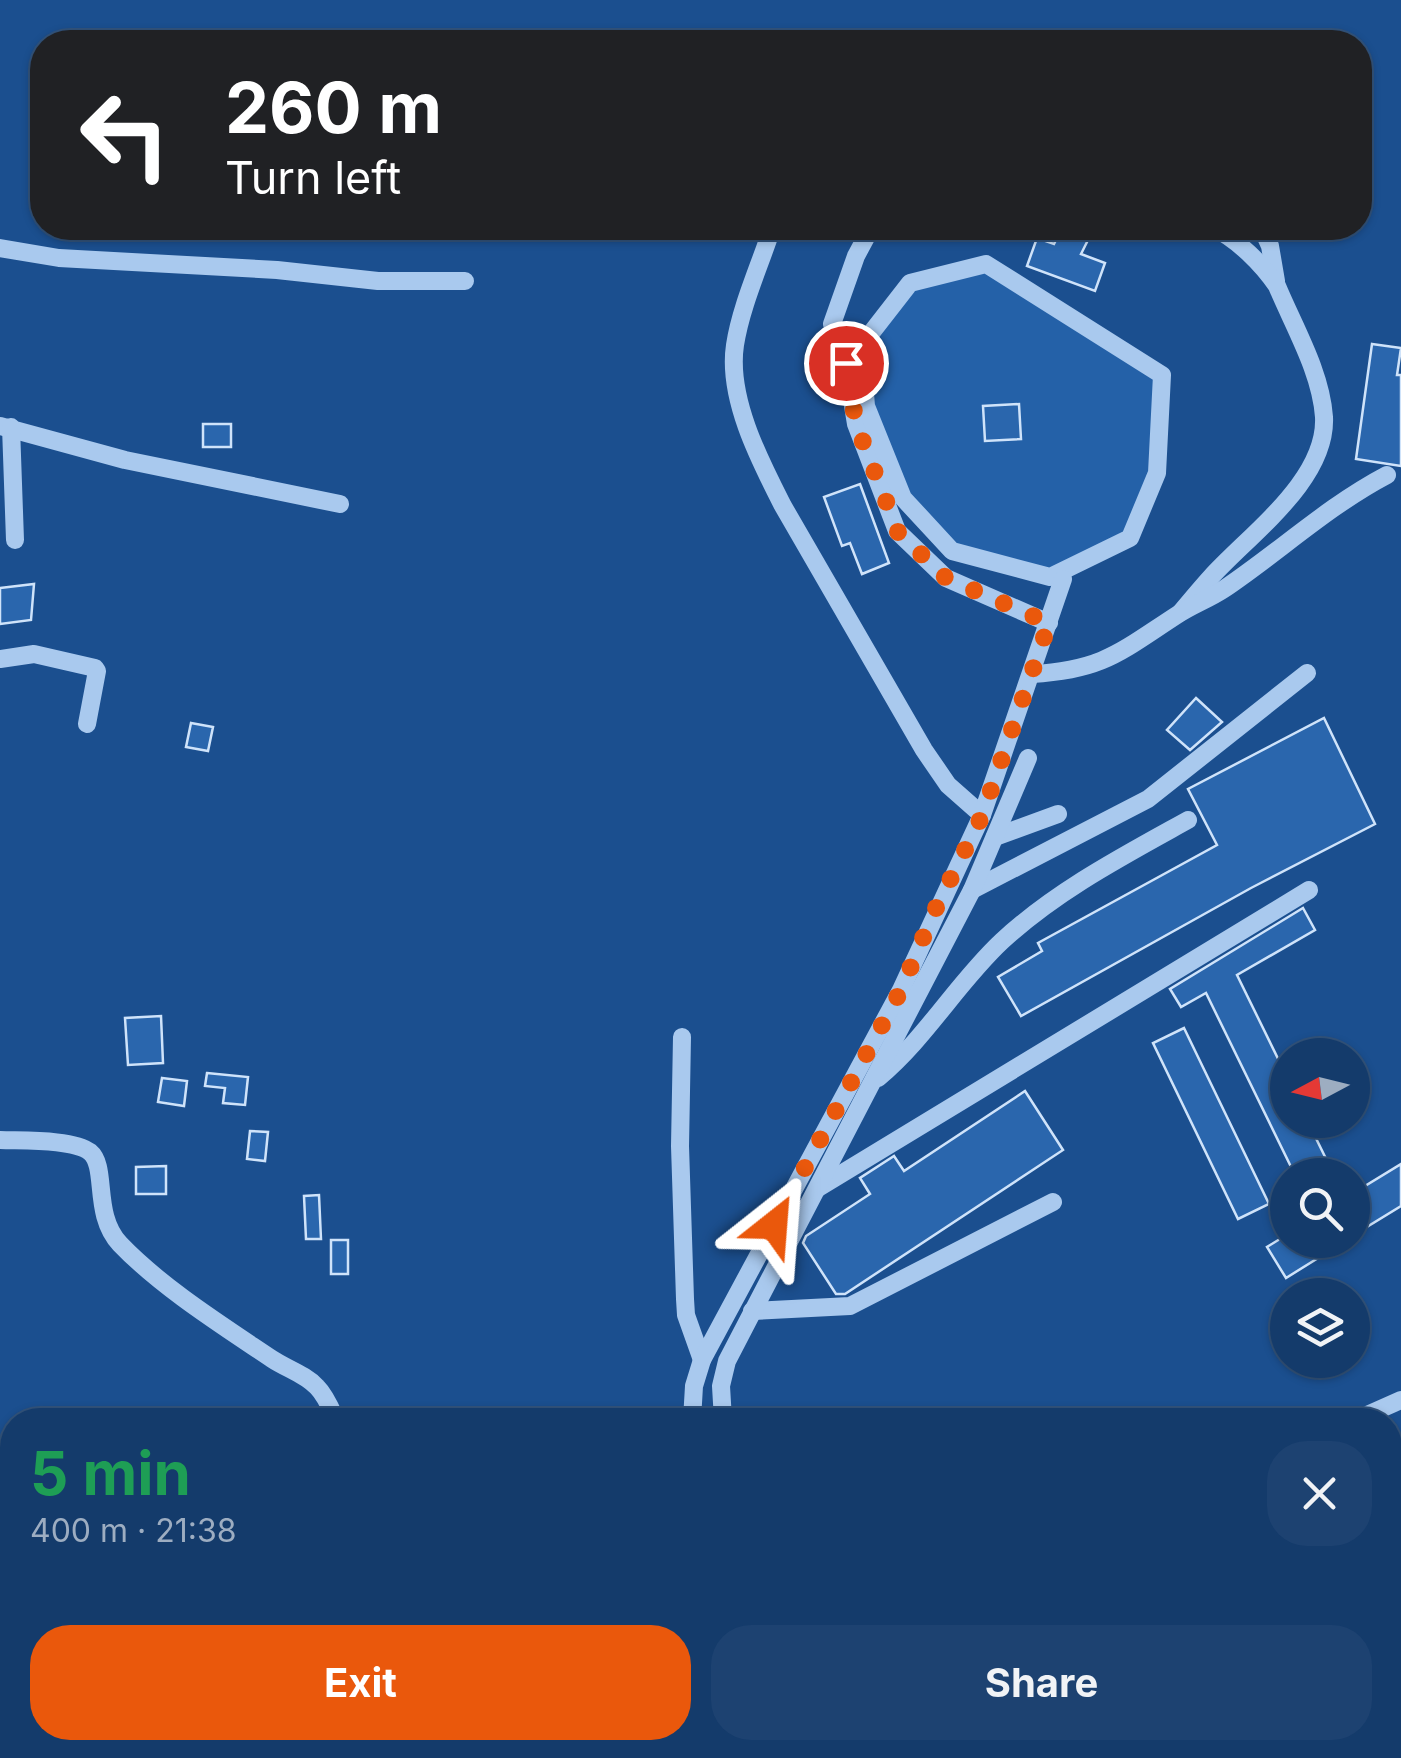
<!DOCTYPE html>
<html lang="en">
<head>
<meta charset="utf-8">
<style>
  :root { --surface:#143b6b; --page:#1d4271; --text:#f1f3f6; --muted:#9dadc1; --line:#33557e; --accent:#ea580c }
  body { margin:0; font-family:Inter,sans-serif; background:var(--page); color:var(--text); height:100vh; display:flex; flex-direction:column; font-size:38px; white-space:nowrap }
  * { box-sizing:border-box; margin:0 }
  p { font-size:32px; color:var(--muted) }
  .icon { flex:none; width:55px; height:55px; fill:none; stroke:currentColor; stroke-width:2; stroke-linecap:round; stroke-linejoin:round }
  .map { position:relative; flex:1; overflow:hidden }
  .sheet { position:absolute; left:0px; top:1408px; width:1402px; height:352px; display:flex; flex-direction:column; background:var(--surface); border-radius:40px 40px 0 0; box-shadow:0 2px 8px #0004,0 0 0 2px var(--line) }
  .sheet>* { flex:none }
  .hud { position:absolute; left:30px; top:30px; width:1342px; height:210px; border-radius:40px; box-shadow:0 2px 8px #0004,0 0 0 2px var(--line); background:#202124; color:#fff; overflow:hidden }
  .needle { width:65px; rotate:263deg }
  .controls { position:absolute; left:1270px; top:1038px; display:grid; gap:20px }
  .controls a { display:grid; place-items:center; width:100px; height:100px; border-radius:50%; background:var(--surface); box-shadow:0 2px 8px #0004,0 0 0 2px var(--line); font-size:50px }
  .pin { position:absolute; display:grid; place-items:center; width:85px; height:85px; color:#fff; margin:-42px; border:5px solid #fff; border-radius:50%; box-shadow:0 2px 10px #0007 }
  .me { position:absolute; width:110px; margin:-55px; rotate:28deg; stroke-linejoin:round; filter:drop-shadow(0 0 8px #0008) }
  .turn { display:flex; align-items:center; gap:35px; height:210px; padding:0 30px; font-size:45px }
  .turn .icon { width:130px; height:130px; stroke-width:2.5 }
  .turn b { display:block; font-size:70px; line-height:85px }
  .round { display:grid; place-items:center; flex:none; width:105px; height:105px; border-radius:40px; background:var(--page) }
  .summary { display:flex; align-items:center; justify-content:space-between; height:170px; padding:0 30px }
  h1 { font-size:60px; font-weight:700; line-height:75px; color:#1e9e55 }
  .primary-button { display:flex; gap:20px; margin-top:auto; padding:20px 30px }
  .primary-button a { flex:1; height:115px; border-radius:40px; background:var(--accent); color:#fff; font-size:40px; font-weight:700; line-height:115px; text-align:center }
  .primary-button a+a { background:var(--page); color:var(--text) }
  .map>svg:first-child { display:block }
</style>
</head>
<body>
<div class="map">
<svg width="1401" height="1758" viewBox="0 0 1401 1758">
  <rect width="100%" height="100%" fill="#1b4f8f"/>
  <path fill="#2461a8" d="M986,264L1162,375L1157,473L1130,538L1050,577L952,551L903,498L866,406L861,346L910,283Z"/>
  <g fill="#2a66ad" stroke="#cfe3fa" stroke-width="2.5">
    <path d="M1062,228H1094L1081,254L1105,263L1095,291L1027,266L1037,238L1054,244Z"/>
    <path d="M1372,344L1401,348L1397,375H1401V466L1356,459Z"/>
    <path d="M1019,404L1021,439L985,441L983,406Z"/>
    <rect x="203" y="424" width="28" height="23"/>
    <path d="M860,484L889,563L862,574L850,543L842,546L824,497Z"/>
    <path d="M34,584L31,620L0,624V588Z"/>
    <path d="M1196,698L1222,722L1190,750L1167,730Z"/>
    <path d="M1324,718L1375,824L1251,888L1021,1016L998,977L1042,951L1038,943L1217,845L1188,789Z"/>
    <path d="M191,723L213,727L208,751L186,747Z"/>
    <path d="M1303,908L1315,930L1237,975L1288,1079V1120H1307L1331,1169L1320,1175H1295L1206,993L1181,1007L1170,989Z"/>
    <path d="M161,1016L163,1063L128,1065L125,1018Z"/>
    <path d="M1184,1028L1269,1204L1238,1219L1153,1043Z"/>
    <path d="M207,1073L248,1077L245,1105L223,1103L225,1088L205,1086Z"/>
    <path d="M162,1078L187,1081L184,1106L158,1102Z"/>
    <path d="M1025,1091L1063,1150L845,1294H836L803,1243L806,1236L870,1194L860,1178L894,1156L904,1171Z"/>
    <path d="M250,1131L268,1132L265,1161L247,1159Z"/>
    <path d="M1401,1164V1206L1352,1236V1194Z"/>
    <path d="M166,1166V1194H136V1167Z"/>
    <path d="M319,1195L321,1239H306L304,1196Z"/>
    <path d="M1288,1234V1240H1347L1286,1278L1267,1247Z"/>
    <rect x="331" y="1240" width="17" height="34"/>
  </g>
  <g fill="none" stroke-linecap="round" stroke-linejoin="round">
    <g stroke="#a9c9ee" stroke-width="18">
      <path d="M772,228C760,265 741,306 735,345C727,398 760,461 783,506L924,750L948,785L982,815"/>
      <path d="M871,228L856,256L832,324L846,363L856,424L897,531L946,578L1049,623"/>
      <path d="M1262,228L1270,246L1276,281"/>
      <path d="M0,248L59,258L277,270L378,281H465"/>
      <path d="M986,264L1162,375L1157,473L1130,538L1050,577L952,551L903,498L866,406L861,346L910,283Z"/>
      <path d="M0,426L125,460L340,504"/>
      <path d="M11,427L15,540"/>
      <path d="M1181,612C1191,600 1201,588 1211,577C1250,534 1327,480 1324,417C1321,372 1294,327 1277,286C1262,264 1238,240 1214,228"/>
      <path d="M0,659L34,654L95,668L97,671L87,724"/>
      <path d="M1032,674C1103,670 1120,652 1177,615C1192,605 1209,599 1224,589C1279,552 1328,506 1387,475"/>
      <path d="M995,837L1058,814"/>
      <path d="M972,890L1148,799L1307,673"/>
      <path d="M682,1037L680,1146L685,1299L686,1315L702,1360"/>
      <path d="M878,1078C926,1038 957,983 1002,941C1056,891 1123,856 1188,820"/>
      <path d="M0,1140C23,1141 73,1139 90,1152C108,1167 92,1214 120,1244C161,1287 223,1326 272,1359C287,1369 305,1374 317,1387C326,1396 331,1409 336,1420"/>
      <path d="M818,1188L1309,890"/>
      <path d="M752,1311L850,1306L1053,1202"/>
      <path d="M692,1420L694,1386L702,1360L901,990L982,815L1063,579"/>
      <path d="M723,1420L721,1386L727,1361L972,890L1028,758"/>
      <path d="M1356,1420L1401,1400"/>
      <path d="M0,1472L12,1461"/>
      <path d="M1390,1586L1401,1590"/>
      <path d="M0,1658L12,1671"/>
      <path d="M1124,1748L1130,1758"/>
      <path d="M1237,1748L1243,1758"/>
      <path d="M78,1758L98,1748"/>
      <path d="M380,1758L408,1748"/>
      <path d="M651,1758L653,1748"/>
      <path d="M1024,1758L1037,1748"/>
    </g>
  </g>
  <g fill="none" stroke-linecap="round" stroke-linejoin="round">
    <path stroke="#ea580c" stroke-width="18" stroke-dasharray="0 32.4" d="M774,1225L901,990L934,912L982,816L1049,623L946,578L898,532L856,424L846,363"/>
  </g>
</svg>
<div class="controls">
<a><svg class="needle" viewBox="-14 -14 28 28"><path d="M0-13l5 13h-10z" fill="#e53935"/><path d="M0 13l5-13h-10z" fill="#9dadc1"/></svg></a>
<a><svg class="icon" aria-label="search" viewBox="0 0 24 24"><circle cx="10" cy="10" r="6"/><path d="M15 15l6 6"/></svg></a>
<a><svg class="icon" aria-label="layers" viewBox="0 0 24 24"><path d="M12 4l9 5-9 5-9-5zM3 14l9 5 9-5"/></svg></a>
</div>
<div class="pin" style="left:846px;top:363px;background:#d93025"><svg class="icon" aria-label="arrive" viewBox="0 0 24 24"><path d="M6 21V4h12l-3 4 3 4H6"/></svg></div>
<svg class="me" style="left:774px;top:1225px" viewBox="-20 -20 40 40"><path d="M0-17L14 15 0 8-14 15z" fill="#ea580c" stroke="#fff" stroke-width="4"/></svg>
<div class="hud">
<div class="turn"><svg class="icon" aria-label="left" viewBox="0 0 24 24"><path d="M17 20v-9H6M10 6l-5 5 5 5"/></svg><div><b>260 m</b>Turn left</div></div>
</div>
<section class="sheet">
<div class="summary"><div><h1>5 min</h1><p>400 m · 21:38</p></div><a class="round"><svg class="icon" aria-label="close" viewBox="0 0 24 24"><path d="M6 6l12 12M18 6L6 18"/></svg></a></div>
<div class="primary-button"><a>Exit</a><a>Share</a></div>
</section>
</div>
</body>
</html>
